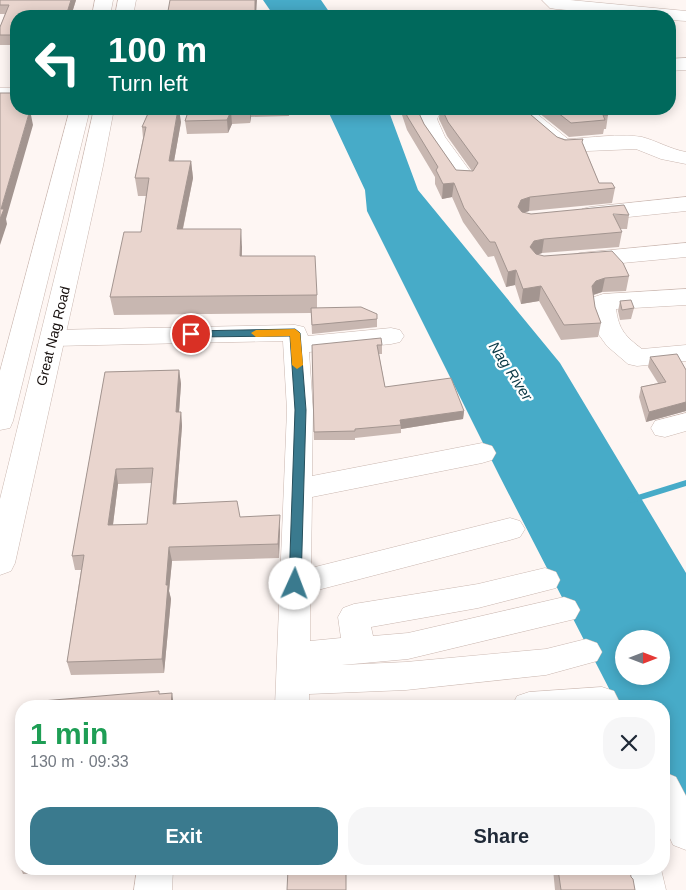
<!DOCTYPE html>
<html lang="en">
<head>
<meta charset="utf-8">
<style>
  :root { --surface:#fff; --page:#f6f6f7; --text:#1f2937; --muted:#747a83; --accent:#3a7a8e }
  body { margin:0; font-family:Helvetica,sans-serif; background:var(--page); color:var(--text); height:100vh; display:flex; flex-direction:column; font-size:19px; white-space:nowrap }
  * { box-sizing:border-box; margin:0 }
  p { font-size:16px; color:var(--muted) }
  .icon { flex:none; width:28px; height:28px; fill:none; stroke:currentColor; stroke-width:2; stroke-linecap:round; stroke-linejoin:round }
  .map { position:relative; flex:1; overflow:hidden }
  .sheet { position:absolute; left:15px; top:700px; width:655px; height:175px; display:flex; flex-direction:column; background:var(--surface); border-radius:20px; box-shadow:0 2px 12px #0003 }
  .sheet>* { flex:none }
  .hud { position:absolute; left:10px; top:10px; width:666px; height:105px; border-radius:20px; box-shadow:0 2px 12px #0003; background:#00695c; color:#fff; overflow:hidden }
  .needle { width:32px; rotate:90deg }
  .buttons { position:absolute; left:615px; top:630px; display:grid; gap:10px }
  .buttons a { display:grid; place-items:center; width:55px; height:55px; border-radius:50%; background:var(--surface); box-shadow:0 2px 12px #0003; font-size:25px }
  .pin { position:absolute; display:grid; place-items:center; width:42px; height:42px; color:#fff; margin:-21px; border:2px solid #fff; border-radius:50%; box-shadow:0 1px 5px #0007 }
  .me { position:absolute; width:55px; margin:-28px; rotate:2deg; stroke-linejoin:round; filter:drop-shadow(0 0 4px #0008) }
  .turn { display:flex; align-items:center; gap:18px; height:105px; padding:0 15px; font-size:22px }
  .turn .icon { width:65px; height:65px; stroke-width:2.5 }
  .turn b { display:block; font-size:35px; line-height:42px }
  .round { display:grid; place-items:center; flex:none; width:52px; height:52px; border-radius:20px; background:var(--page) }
  .head { display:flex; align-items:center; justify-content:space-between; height:85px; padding:0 15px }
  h1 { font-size:30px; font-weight:700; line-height:38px; color:#1e9e55 }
  .primary-button { display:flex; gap:10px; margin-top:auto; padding:10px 15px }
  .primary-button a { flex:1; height:58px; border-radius:20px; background:var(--accent); color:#fff; font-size:20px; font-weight:700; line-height:58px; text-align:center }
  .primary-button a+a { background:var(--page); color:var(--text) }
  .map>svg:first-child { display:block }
</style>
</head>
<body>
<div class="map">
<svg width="686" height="890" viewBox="0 0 686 890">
  <rect width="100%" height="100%" fill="#fef6f3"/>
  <g fill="#47abc8" fill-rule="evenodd">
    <path d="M263,0H321L332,16H274Z"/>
    <path d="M327,109H388L418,190L560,363L686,573V837L664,794V706H618L500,477L367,211L365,190ZM624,639H661V676H624Z"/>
  </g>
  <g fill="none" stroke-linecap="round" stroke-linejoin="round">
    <path fill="#47abc8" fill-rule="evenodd" d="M686,480V486L631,503L628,502L627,500L628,498Z"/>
    <g stroke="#cab7b0" stroke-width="1">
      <g id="minor">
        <path d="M542,0H570L686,11V21L670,20V16H631L556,9L550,8Z"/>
        <path d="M686,58V70L670,71V59Z"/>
        <rect x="0" y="88" width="16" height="12"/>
        <path d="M423,109H450L447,113L439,115L437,119L445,137L475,178L472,183L464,184L456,183L425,137L417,119Z"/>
        <path d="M509,109H531L568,139C591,138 619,133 642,137C657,141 670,149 686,152V164L661,159L636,149L563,152L556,150Z"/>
        <path d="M686,197V211L590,221L582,219L579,214L582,209L590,207Z"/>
        <path d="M686,243V257L580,267L572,265L568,260L572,255L580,253Z"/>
        <path d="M686,289V305L616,309C619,330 625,336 642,349L686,345V361L637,366L628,364L607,346L599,335L594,322L591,302L594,297L603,294Z"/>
        <path d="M295,325L304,327L308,336L391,328L400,330L404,336L400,342L391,344L309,352L313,410L312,476L482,443L492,446L496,453L492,460L482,463L312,497L311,568L510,518L520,521L525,529L520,537L510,540L310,592V641L341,638L338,617L343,608L354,604L478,584L545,568L556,572L560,580L556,588L478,608L371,627L373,636L408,633L564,597L575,601L580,610L575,619L408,659L342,665L406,662L546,649L586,639L597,643L602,652L597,661L546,675L406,690L309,694V706H275L287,410L283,341L53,346L44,344L40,338L44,332L53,330Z"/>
        <path d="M686,413V431L665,437L655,435L651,428L655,421Z"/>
        <path d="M602,687L614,691L619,701L616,706H512L517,696L529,692Z"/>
        <path d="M664,772L676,777L686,796V850L673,845L664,825Z"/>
        <path d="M137,869H173L172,890H134Z"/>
        <path d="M625,869H661L666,890H628Z"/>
      </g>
    </g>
    <g stroke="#cab7b0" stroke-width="1">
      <g id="major">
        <path d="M95,0H113L110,16H92Z"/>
        <path d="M118,0H136L133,16H115Z"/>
        <path d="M70,109H90L13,421L10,428L0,430V371Z"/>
        <path d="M94,109H114L103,166L15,563L11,571L0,575V499L68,223Z"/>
      </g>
    </g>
    <use href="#minor" fill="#fff" fill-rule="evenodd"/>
    <use href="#major" fill="#fff" fill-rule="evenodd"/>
  </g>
  <g fill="#c8b7b1" fill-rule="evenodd">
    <path d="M0,0H76L71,16H16V45H0V27L5,14H0Z"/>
    <path d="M189,109H289V116L251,117L250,123L232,124L228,133L187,134L185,121Z"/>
    <path d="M400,109H421L419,113L424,124L456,170L472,171L447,136L439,119L440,109H524L557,137L583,144L599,183L615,188L612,203L529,211L524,213L531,214L629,215L627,229H620L622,232L619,247L542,253L537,255L629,276L626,291L602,292L593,295L595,307L601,323L598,337L561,340L539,301L521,304L515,285L506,287L494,256L488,257L463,222L452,197L442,199L435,184V177L407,130Z"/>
    <path d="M534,109H605L608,115L606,129H604L603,134L569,137Z"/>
    <path d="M181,122L174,161H191L193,178L183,229L242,247V256L317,295V308L377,319V327L312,334L311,313L114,315L110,297L141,232L146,196H138L135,178L143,138L142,127Z"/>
    <path d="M620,301L634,308L631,319L620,320L618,311Z"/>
    <path d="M312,345H382V354H379L385,387L464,411L463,419L401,429V433L355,438V440H314Z"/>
    <path d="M650,357L686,370V411L646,422L639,397L641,387L658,383L648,367Z"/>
    <path d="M179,370L181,384L179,412H181L182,426L176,504L240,517L280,529L279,558L172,561L169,591L171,599L164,673L71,675L67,662L81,570H75L72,556L105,372ZM152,483L147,524L113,525L118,484Z"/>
    <path d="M21,840V869H95V873L23,874L18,862Z"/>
    <path d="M553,869H630L631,877L635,890H555Z"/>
  </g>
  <g fill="#a39590">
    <path d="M71,0H76L71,16H66Z"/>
    <path d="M255,0H257L256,16H255Z"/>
    <path d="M178,109H179L181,122L171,178L169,161Z"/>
    <path d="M250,109L251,117L250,123Z"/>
    <path d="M30,110L33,125L6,219L7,224L0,245V219L1,209Z"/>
    <path d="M231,111L232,124L228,133L227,120Z"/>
    <path d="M191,161L193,178L179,247L177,229Z"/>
    <path d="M454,183L452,197L442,199L443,184Z"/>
    <path d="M530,197L529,211L519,214L518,207L521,200Z"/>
    <path d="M241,229L242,247L241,274L240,256Z"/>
    <path d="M544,239L542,253L533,256L530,247L534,241Z"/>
    <path d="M516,270L515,285L506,287L508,272Z"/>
    <path d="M605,278L602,292L593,295L592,286L596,281Z"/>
    <path d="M541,286L539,301L521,304L523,289Z"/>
    <path d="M179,370L181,384L178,426L176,412Z"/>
    <path d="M686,402V411L646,422L649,412Z"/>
    <path d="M464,411L463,419L401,429L400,420Z"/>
    <path d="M181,412L182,426L175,518L173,504Z"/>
    <path d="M116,469L118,484L111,540L108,525Z"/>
    <path d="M280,515V529L279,558L278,544Z"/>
    <path d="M169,547L172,561L169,591L171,599L164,673L162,659L166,585Z"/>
    <path d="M172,693L174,706H171Z"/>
  </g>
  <g fill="#e9d5ce" stroke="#a39590" fill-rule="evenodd">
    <path d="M0,0H71L66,16H16V35H0V27L9,5H0Z"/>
    <path d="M170,0H255V12H271V16H147V14L168,11Z"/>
    <path d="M0,93H10L16,95V109H29L30,110L1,209H4L0,219Z"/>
    <path d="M150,109H178L169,161H191L177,229H241L240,256H315L317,295L110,297L124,232H141L149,178H135L146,127H142Z"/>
    <path d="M189,109H250L249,110L231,111L227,120L185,121Z"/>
    <path d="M405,109H417L424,124L456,170L473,171L478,163L448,122L442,109H524L557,137L565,140L583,139L582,142L599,183H612L615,188L530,197L521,200L518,207L522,212L531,214L624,205L629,215L613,214L622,232L544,239L534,241L530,247L536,254L544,256L612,251L623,263L629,276L605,278L596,281L592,286L595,307L601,323L564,325L541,286L523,289L516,270L508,272L495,242H490L464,208L454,183L443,184L436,170L438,167L407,116Z"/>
    <path d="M553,109H605L608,115H603L605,120L571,123Z"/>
    <path d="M631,300L634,308L622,310L620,301Z"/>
    <path d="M361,307L377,314V319L312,325L311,308Z"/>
    <path d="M381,338L382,345H377L385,387L451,378L464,411L400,420L401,425L355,429V431L314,432L312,345Z"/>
    <path d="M677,354L686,370V402L649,412L641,387L666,382L650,357Z"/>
    <path d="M179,370L176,412H181L173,504L237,501L240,517L280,515L278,544L169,547L166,585H168L162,659L67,662L84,555L72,556L105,372ZM153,468L147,524L108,525L116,469Z"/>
    <path d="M159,691V694L172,693L171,706H42V701Z"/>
    <path d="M21,840V862H18Z"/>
    <path d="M288,869H346V890H287Z"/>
    <path d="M558,869H630L631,877L633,879L635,890H561Z"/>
  </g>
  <path fill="#3a7a8e" stroke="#264f5c" d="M295,329L300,333L306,410L301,584L299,588H291L289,584L295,410L290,336L191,337L186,334L191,331Z"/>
  <path fill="#f59e0b" d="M295,329L300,333L303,365L297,369L292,365L290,336L256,337L251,333L256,330Z"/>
  <g text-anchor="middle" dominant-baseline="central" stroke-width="4.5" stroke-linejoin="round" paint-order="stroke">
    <g font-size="14" fill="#17100e" stroke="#fff">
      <text transform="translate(53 336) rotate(-76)">Great Nag Road</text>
    </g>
    <g font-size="15" font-style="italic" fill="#083744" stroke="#fff">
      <text transform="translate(511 371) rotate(57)">Nag River</text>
    </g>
  </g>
</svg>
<div class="buttons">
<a><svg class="needle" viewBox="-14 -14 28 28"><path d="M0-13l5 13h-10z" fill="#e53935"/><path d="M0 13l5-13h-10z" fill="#747a83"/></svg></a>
</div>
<div class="pin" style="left:191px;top:334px;background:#d93025"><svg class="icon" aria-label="arrive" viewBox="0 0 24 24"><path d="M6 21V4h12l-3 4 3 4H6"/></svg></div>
<svg class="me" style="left:295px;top:584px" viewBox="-20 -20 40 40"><circle r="19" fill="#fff"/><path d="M0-13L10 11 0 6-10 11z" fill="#3a7a8e"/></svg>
<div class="hud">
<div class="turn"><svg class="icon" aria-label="left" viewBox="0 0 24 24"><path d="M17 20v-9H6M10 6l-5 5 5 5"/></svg><div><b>100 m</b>Turn left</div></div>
</div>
<section class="sheet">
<div class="head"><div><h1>1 min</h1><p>130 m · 09:33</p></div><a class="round"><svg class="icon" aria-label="close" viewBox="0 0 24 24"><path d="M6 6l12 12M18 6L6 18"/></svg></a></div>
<div class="primary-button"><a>Exit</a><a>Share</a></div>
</section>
</div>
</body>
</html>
